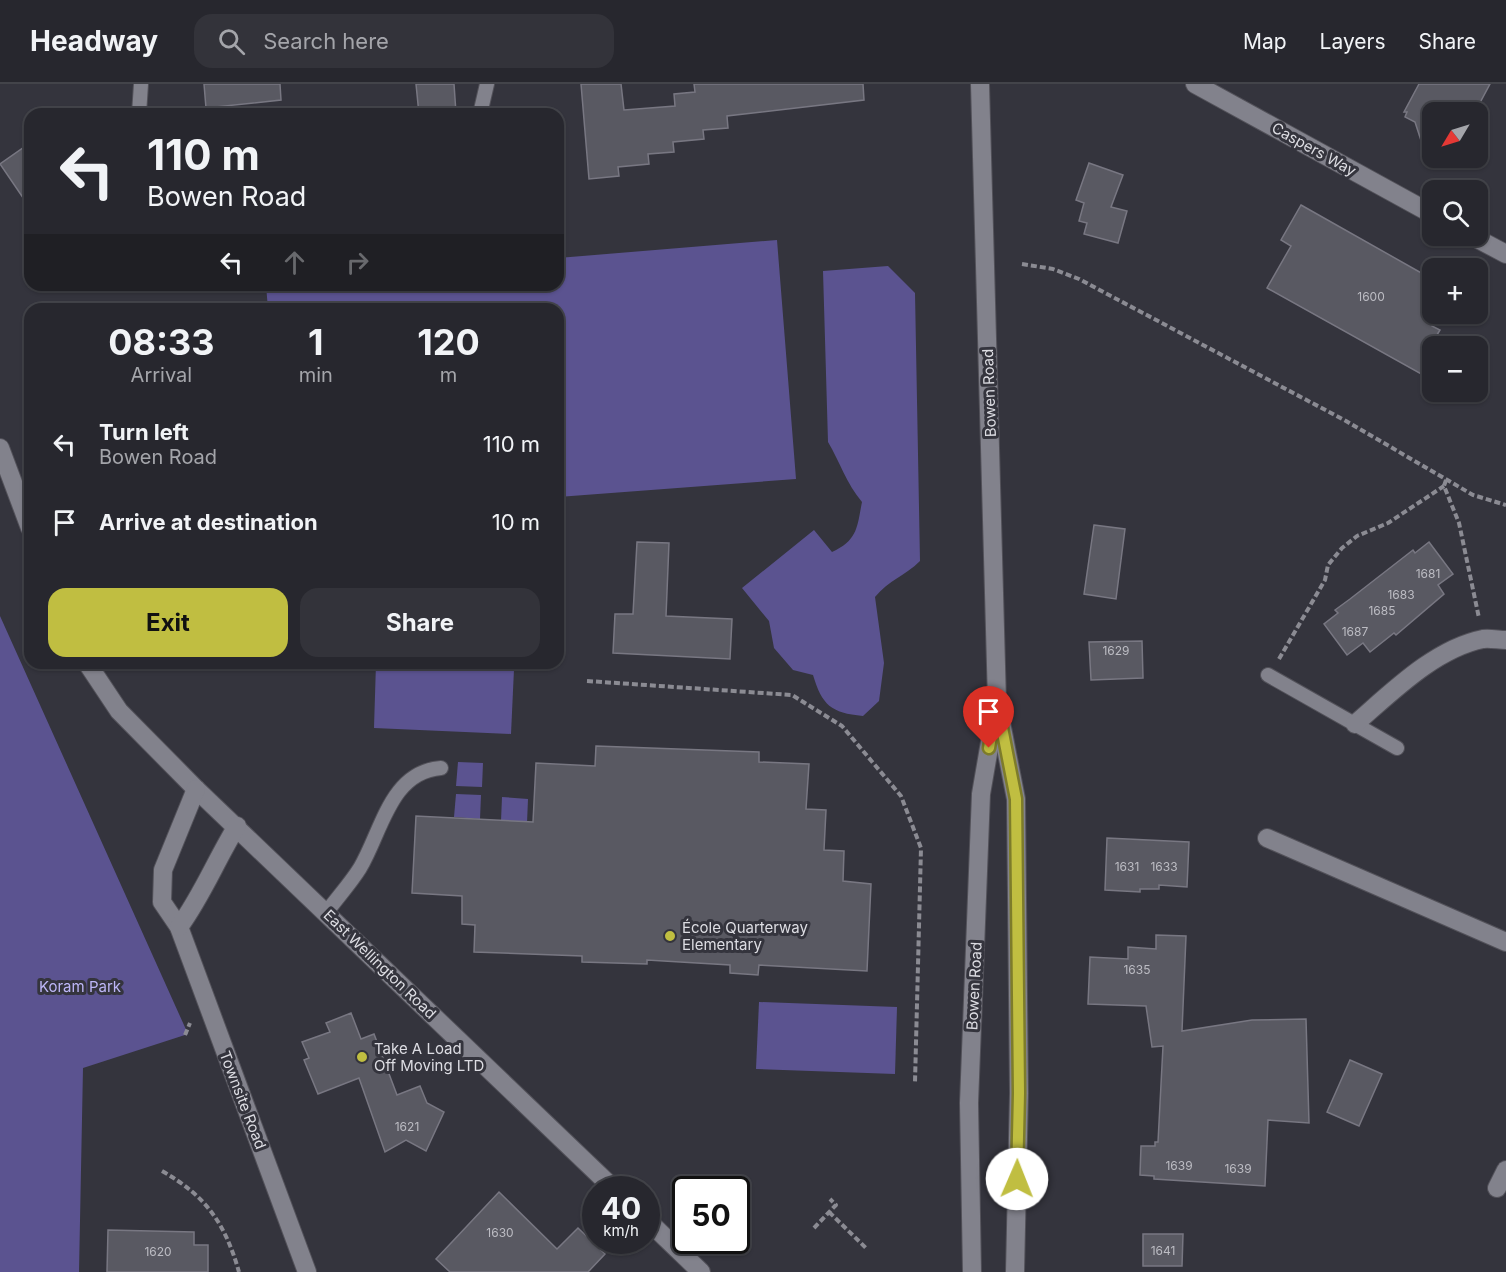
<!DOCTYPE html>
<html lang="en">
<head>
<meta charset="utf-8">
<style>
  :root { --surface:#27272e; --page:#33333a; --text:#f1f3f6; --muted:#a4a5aa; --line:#43444a; --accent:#c0be41 }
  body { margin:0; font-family:Inter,sans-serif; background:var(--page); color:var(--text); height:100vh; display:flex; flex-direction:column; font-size:22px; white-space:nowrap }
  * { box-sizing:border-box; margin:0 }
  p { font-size:20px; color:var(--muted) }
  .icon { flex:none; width:33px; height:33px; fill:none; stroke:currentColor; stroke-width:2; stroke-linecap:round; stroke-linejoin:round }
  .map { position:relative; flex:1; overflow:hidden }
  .side { position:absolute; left:24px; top:219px; width:540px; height:366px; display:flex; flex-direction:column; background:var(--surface); border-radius:18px; box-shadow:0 2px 4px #0004,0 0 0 2px var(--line) }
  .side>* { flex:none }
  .banner { position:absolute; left:24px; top:24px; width:540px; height:183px; border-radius:18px; box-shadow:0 2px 4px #0004,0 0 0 2px var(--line); background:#27272e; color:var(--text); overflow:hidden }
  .needle { width:39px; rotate:232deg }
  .tools { position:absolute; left:1422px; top:18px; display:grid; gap:12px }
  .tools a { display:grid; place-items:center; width:66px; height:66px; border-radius:12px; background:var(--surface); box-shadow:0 2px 4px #0004,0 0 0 2px var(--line); font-size:30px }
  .speed { position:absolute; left:582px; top:1092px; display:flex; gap:12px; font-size:30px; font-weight:700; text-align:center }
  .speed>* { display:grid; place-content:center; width:78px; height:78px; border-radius:50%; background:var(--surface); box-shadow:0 2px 4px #0004,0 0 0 2px var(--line); line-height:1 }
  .speed small { font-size:15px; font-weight:400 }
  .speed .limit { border:3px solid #111; border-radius:9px; background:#fff; color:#111 }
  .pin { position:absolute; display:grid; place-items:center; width:51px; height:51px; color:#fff; margin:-62px -26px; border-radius:50% 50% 50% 0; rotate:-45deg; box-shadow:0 0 6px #0007 }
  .pin .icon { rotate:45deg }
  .me { position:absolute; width:66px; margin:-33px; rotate:1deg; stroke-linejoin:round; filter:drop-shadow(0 0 4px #0008) }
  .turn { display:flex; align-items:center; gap:21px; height:126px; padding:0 24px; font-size:27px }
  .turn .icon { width:78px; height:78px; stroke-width:2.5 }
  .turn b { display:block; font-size:42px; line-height:51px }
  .lanes { display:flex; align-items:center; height:57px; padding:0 24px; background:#0003; justify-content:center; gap:30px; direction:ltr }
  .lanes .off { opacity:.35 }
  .eta { display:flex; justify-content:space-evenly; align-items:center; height:102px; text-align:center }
  .eta b { font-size:36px; font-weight:700; line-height:42px }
  .button { display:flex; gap:12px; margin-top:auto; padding:12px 24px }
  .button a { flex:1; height:69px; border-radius:18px; background:var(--accent); color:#111; font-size:24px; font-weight:700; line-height:69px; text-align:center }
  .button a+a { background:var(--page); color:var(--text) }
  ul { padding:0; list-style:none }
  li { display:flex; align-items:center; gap:18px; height:78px; padding:0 24px }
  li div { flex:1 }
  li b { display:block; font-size:22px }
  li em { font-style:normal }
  header { display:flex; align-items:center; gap:36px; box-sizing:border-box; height:84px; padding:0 30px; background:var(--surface); border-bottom:2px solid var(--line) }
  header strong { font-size:28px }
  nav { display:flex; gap:33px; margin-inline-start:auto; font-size:21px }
  .search { width:420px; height:54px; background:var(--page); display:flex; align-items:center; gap:15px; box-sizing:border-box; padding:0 21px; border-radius:18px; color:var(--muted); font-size:22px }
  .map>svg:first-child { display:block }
</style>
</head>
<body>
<header>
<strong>Headway</strong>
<div class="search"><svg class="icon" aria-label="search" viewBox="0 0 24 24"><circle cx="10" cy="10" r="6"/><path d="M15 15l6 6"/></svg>Search here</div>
<nav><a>Map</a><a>Layers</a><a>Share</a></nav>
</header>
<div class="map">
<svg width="1506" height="1188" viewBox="0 0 1506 1188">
  <rect width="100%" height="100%" fill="#34343d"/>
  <g fill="#5b5390">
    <path d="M777,156L796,395L558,413V225H268L266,201H558V174Z"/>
    <path d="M888,182L915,209L920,477C905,492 889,496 875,513L884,579L879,617L863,632C831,629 822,621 813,591L793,586L774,564L769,537L742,504L814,446L832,468C858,456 857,443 862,418C846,399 840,378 828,358L823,187Z"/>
    <path d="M0,532L188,950L83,984L79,1188H0Z"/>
    <path d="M376,579L514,585L511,650L374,644Z"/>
    <path d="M458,678L483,679L482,703L456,702Z"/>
    <path d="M456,710L481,711L480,735L454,733Z"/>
    <path d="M502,713L528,715L527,739L501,737Z"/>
    <path d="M759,918L897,923L895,990L756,985Z"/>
  </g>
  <g fill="#595962" stroke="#787782" stroke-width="1.5">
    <path d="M204,0H280L281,16L206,24Z"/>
    <path d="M416,0H454L456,29L419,30Z"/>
    <path d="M581,0H621L624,26L675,22L674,10L695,8L694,0H863L864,16L727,32L728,44L703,46L704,55L673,58L674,68L648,70L649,80L618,83L619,92L589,95Z"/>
    <path d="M1419,0H1490L1475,28H1432V77L1428,78L1415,38L1405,33L1407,28H1404Z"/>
    <path d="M30,59V124L0,80Z"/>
    <path d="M1089,79L1123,91L1111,123L1127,127L1118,159L1084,150L1087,139L1079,137L1084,119L1076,116Z"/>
    <path d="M1301,121L1432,195V242L1440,246L1432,259V296L1267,204L1291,162L1281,156Z"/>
    <path d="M1094,441L1125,445L1116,515L1084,510Z"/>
    <path d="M637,458L669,459L666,532L732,535L730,575L613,569L615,530H633Z"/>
    <path d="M1429,458L1453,490L1438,501L1444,510L1396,551L1394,549L1370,568L1363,559L1347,571L1324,540L1338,529L1335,526L1350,515L1413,466L1415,469Z"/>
    <path d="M1142,557L1143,594L1091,596L1089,558Z"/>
    <path d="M596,662L759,668V678L809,680L806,725L826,726L824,766L844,767L843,797L871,800L867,887L759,881L758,891L730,889V881L647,876V880L582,878V872L474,868L475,841L462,840V812L412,809L416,732L533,738L536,679L595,682Z"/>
    <path d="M1107,754L1189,758L1187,803L1159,801V805H1140V808L1105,806Z"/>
    <path d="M1156,851L1186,852L1182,947L1252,936L1306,935L1309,1039L1268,1036L1265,1102L1154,1095V1092L1140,1091L1141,1062H1155V1058H1158L1163,962L1152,963L1146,922L1088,920L1090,873L1128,875V863L1156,865Z"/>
    <path d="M351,929L361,955L374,950L397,1011L420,1002L427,1019L444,1028L426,1067L406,1056L385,1068L359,994L318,1010L304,976L309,974L302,958L330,948L326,939Z"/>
    <path d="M1350,976L1382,990L1359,1042L1327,1028Z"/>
    <path d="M499,1108L557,1165L578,1144L605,1170L588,1188H450L436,1175Z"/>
    <path d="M108,1146L194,1148V1161H208V1188H107Z"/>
    <path d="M1143,1150H1183L1182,1182H1143Z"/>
  </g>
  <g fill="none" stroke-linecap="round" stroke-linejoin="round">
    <g stroke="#525159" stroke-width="16">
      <g id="service">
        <path d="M139,30L141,0"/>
        <path d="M480,30L487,0"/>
        <path d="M1268,591L1397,664"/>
        <path d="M326,829C337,814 350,800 360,784C382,747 390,688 441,684"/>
      </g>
    </g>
    <g stroke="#525159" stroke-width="20">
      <g id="minor">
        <path d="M1195,0L1432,130"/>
        <path d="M1472,152L1506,170"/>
        <path d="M1355,640C1391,609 1434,565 1483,555C1490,554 1499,556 1506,556"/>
        <path d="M1267,754L1506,858"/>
        <path d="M1497,1104L1506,1086"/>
      </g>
    </g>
    <g stroke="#525159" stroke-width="20">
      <g id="tertiary">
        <path d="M0,364L30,444"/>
        <path d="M87,579L119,627L196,705L615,1106"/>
        <path d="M196,705L163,786L162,818L179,843L307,1188"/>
        <path d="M179,843C202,812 216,776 237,742"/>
        <path d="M646,1135L701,1188"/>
      </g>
    </g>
    <g stroke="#525159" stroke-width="20">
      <g id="secondary">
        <path d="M980,0L997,618L1016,715L1019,1009L1015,1188"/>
        <path d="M972,1188L969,1019L981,710L995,629"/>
      </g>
    </g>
    <g stroke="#8b8b93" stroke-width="4" stroke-dasharray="6 3" stroke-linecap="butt">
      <path d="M1022,180L1053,185L1079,195L1346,337L1473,411L1506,421"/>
      <path d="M1446,396L1444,402L1459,439L1479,534"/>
      <path d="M1279,575L1325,496L1328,481L1342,464L1357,452L1388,439L1444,402"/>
      <path d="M587,597L792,611L842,642L901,712L921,764L915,998"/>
      <path d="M185,951L190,939"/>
      <path d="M162,1087C206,1112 225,1139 239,1188"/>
      <path d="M829,1128L867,1165"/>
      <path d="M814,1144L836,1121L830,1115"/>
    </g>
    <use href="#service" stroke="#82828c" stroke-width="14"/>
    <use href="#minor" stroke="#82828c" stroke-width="18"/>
    <use href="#tertiary" stroke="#82828c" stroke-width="18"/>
    <use href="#secondary" stroke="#82828c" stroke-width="18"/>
  </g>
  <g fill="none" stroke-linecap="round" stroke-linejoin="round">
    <g stroke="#7d7c2a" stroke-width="15">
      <path id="route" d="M989,664L997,618L1016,715L1019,1009L1017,1095"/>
    </g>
    <use href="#route" stroke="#c0be41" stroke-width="10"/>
  </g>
  <g fill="#c0be41" stroke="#34343d" stroke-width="2">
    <circle cx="670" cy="852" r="6"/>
    <circle cx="362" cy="973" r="6"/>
  </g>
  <g text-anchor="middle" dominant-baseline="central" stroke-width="6" stroke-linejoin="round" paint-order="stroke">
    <g font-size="12" fill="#bcbcc3">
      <text x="1371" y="212">1600</text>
      <text x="1428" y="489">1681</text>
      <text x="1401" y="510">1683</text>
      <text x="1382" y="526">1685</text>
      <text x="1355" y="547">1687</text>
      <text x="1116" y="566">1629</text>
      <text x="1127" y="782">1631</text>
      <text x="1164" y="782">1633</text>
      <text x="1137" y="885">1635</text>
      <text x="407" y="1042">1621</text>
      <text x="1179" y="1081">1639</text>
      <text x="1238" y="1084">1639</text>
      <text x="500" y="1148">1630</text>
      <text x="1163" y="1166">1641</text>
      <text x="158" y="1167">1620</text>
    </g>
    <g font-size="15" fill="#dddde3" stroke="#34343d">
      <text transform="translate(1314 65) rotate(29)">Caspers Way</text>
      <text transform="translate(989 309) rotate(-92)">Bowen Road</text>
      <text transform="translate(380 880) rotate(44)">East Wellington Road</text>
      <text transform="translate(974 902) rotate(-87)">Bowen Road</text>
      <text transform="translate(243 1016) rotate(69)">Townsite Road</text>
    </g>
    <g font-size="15" fill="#dddde3" stroke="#34343d" text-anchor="start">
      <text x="682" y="843">École Quarterway<tspan x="682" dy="17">Elementary</tspan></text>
      <text x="374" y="964">Take A Load<tspan x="374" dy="17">Off Moving LTD</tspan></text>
    </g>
    <g font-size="15" fill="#bdb6f7" stroke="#34343d">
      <text x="80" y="902">Koram Park</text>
    </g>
  </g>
</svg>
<div class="tools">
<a><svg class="needle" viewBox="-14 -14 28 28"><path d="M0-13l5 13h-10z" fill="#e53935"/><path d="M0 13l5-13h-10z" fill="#a4a5aa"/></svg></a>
<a><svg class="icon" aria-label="search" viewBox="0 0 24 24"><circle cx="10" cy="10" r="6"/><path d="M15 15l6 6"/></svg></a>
<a>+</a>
<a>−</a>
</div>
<div class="speed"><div>40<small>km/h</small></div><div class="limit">50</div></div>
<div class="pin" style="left:989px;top:664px;background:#d93025"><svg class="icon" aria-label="arrive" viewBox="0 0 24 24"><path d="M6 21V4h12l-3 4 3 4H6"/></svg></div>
<svg class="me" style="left:1017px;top:1095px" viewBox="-20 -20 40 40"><circle r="19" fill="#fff"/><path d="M0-13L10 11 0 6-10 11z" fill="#c0be41"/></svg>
<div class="banner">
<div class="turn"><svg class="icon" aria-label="left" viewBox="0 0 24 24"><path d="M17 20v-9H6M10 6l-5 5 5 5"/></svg><div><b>110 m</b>Bowen Road</div></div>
<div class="lanes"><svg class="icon" aria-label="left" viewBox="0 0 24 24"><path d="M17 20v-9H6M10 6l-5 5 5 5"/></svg><svg class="icon off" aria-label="ahead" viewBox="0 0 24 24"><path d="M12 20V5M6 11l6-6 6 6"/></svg><svg class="icon off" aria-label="right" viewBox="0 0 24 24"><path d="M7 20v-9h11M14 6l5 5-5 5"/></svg></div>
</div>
<section class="side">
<div class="eta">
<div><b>08:33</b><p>Arrival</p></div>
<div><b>1</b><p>min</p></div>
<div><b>120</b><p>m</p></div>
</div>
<ul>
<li><svg class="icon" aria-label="left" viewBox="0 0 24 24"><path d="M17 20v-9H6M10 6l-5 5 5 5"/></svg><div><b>Turn left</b><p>Bowen Road</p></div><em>110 m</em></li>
<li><svg class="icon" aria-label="arrive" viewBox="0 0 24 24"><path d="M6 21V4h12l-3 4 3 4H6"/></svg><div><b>Arrive at destination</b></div><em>10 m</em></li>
</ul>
<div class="button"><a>Exit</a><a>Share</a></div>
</section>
</div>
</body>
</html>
